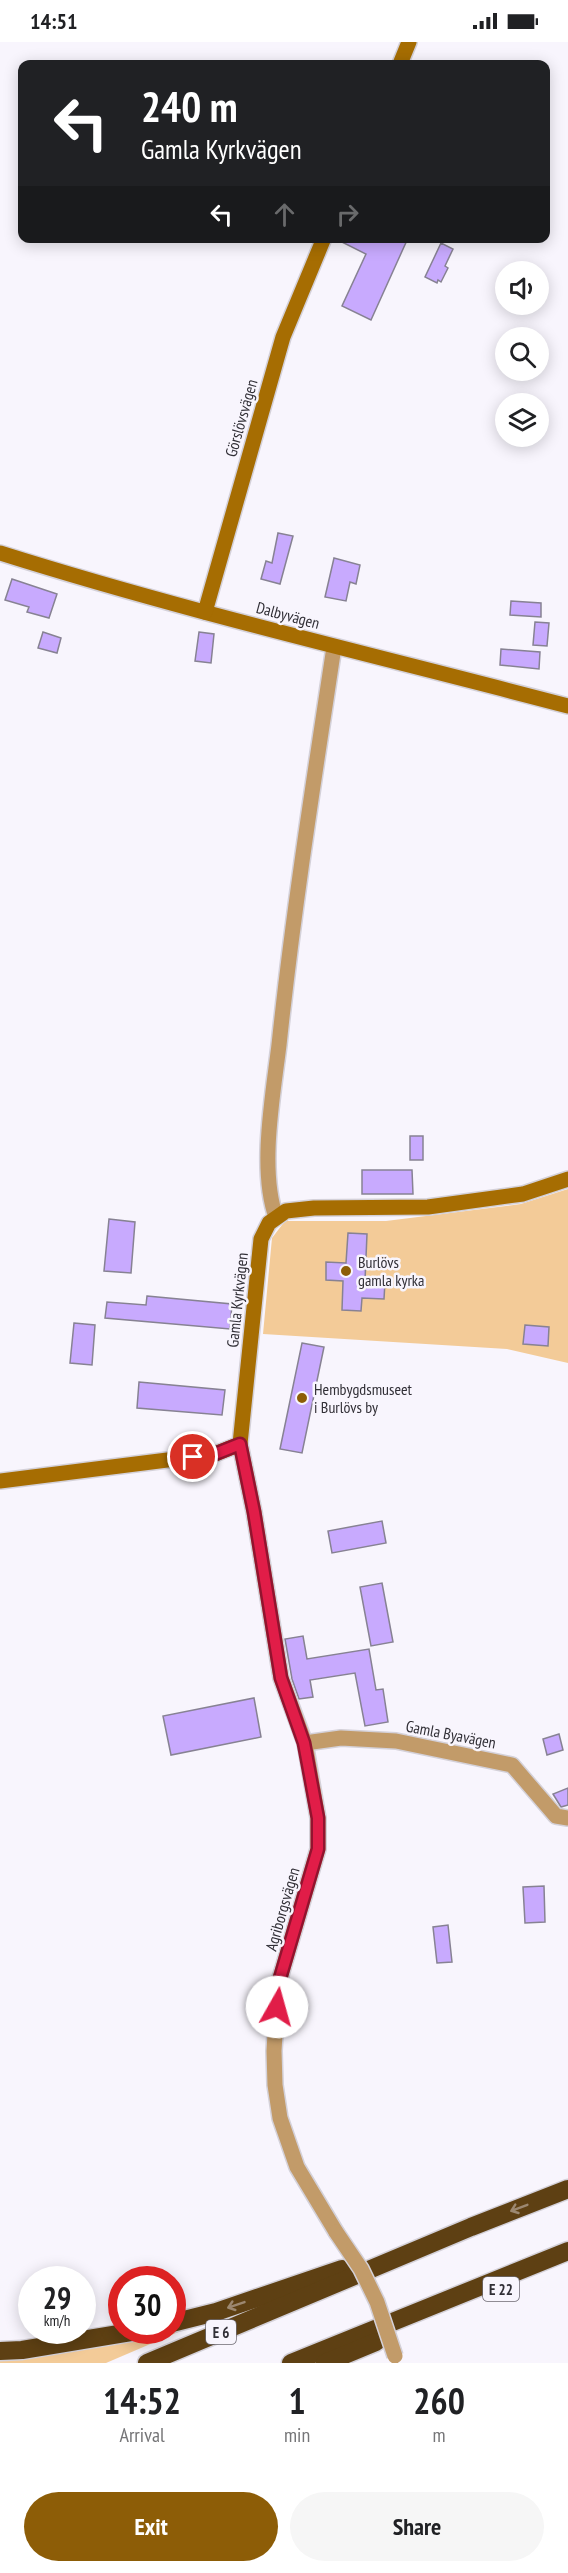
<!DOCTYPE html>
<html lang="en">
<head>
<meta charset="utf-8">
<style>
  :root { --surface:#fff; --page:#f6f6f6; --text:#202124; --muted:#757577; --accent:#8d5d07 }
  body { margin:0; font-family:"PT Sans Narrow",sans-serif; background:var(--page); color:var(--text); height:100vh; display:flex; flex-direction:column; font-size:22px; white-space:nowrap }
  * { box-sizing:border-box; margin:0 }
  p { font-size:20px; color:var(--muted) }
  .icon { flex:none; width:33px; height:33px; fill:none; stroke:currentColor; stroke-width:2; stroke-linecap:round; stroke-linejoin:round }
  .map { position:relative; height:2321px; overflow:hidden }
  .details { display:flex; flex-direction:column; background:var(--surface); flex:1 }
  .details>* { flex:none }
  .hud { position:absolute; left:18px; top:18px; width:532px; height:183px; border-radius:12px; box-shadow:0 3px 15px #0003; background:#202124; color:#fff; overflow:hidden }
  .controls { position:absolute; left:495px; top:219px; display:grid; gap:12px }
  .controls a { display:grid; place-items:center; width:54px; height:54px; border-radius:50%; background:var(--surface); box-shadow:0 3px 15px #0003; font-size:30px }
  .speed { position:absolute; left:18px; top:2224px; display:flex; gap:12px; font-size:30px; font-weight:700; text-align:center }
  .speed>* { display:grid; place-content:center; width:78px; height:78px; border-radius:50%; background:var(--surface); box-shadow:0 3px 15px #0003; line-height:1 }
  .speed small { font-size:15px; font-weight:400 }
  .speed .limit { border:9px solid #d22; background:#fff; color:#111 }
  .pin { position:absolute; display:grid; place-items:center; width:51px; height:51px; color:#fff; margin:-26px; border:3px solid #fff; border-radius:50%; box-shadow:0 2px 6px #0007 }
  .me { position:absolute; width:66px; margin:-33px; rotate:7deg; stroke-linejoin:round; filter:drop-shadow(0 0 4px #0008) }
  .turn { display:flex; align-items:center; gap:21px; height:126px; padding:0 24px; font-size:27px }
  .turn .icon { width:78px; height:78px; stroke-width:2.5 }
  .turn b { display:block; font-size:42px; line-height:51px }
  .lanes { display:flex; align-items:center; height:57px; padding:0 24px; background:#0003; justify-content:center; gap:30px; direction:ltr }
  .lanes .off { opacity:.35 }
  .eta { display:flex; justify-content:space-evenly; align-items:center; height:102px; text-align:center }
  .eta b { font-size:36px; font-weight:700; line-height:42px }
  .button { display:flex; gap:12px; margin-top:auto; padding:12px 24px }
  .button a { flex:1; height:69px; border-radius:36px; background:var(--accent); color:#fff; font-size:24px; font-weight:700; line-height:69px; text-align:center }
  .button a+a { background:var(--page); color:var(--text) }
  .status { display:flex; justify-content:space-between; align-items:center; height:42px; padding:0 30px; background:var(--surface); direction:ltr }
  .status svg { height:16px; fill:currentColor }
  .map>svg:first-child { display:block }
</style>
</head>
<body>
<div class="status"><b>14:51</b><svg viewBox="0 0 49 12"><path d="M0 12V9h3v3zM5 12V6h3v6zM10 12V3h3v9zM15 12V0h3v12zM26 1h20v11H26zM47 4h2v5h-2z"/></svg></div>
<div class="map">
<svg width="568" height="2321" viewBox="0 0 568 2321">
  <rect width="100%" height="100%" fill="#f8f5fd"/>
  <g fill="#f3cb98">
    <path d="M568,1147V1321L507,1307L263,1292L272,1196L285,1179H386L521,1162Z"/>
    <path d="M183,2288L106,2321H0V2317Z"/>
  </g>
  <g fill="#c8aafe" stroke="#878293" stroke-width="1.5">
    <path d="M334,196H408L371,278L342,264L366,212Z"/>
    <path d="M441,201L453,207L445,224L448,226L441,240L438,238L437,241L425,235Z"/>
    <path d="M278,491L293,494L280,542L261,537L266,519L272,521Z"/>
    <path d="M334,516L360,523L356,542L350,540L346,559L325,555Z"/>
    <path d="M12,537L57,552L49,576L27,570L29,565L5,558Z"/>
    <path d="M511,559L541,561V575L510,573Z"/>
    <path d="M535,580L549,581L547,604L533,603Z"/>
    <path d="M43,590L61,596L57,611L38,606Z"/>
    <path d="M199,590L214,592L211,621L195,619Z"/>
    <path d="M501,607L540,610L539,627L500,623Z"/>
    <rect x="410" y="1094" width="13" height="24"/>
    <path d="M362,1128H412L413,1152H362Z"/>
    <path d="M109,1177L135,1180L131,1231L104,1229Z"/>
    <path d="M348,1191L367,1192L365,1239L385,1240L384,1257L362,1256L361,1269L342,1268L343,1239L326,1238V1220L346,1221Z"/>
    <path d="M147,1254L232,1262L230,1287L105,1276L107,1260L146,1263Z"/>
    <path d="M74,1281L95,1283L92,1323L70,1321Z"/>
    <path d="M525,1283L549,1285L548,1304L523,1302Z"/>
    <path d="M302,1301L324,1305L302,1411L280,1407Z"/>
    <path d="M139,1340L225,1348L222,1373L137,1366Z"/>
    <path d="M382,1479L386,1501L332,1511L328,1489Z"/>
    <path d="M382,1541L393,1600L371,1604L360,1545Z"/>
    <path d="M303,1594L307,1617L369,1607L376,1648L383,1647L388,1680L365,1684L355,1631L310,1638L313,1655L299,1657L292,1637L285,1597Z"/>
    <path d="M254,1656L261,1695L171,1713L163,1674Z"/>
    <path d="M559,1692L563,1708L547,1713L543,1697Z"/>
    <path d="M568,1746V1763L561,1765L553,1752Z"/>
    <path d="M544,1844L545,1880L525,1881L523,1845Z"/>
    <path d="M448,1883L452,1920L437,1921L433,1885Z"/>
  </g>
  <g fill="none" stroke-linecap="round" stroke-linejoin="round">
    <g stroke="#d4d1d9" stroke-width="18">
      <g id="street">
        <path d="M276,1175C259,1128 273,1053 279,1003C293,870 314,737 334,605"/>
        <path d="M240,1402L254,1470L281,1636L305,1701L318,1776V1807L278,1943L274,2009L275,2043L280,2076L297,2125L336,2190"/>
        <path d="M305,1701L341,1696L396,1699L512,1723L556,1774L568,1776"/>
      </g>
    </g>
    <g stroke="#d4d1d9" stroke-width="18">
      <g id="secondary">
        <path d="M400,22L409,0"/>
        <path d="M0,511C187,570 378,614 568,664"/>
        <path d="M205,570L283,295L324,196"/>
        <path d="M0,1439L215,1412L240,1402L261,1197L269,1181L286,1169L314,1166L428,1165L523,1152L568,1137"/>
      </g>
    </g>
    <g stroke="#d4d1d9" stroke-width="21">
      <g id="highway">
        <path d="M172,2281L216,2270L342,2227"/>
        <path d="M0,2309L22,2308L137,2289"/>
        <path d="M147,2321L471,2185L568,2147"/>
        <path d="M291,2321L568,2209"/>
        <path d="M325,2321L376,2300"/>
      </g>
    </g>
    <use href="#street" stroke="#c29b69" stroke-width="15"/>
    <use href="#secondary" stroke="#a66d02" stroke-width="15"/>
    <use href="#highway" stroke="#5e4013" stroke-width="18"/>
    <g stroke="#d4d1d9" stroke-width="18" stroke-linecap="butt">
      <path id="street-bridge" d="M336,2190L361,2227L377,2260L395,2314"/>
    </g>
    <use href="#street-bridge" stroke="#c29b69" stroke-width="15"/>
  </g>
  <defs><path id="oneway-shaft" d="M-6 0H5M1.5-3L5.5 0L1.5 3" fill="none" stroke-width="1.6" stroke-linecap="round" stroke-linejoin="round" transform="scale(1.5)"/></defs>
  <g stroke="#9c8871">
    <use href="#oneway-shaft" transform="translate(519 2166) rotate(159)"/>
    <use href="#oneway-shaft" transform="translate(236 2263) rotate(161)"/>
  </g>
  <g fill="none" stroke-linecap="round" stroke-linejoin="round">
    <g stroke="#92132f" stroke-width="15">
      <path id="route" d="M193,1415L215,1412L240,1402L254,1470L281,1636L304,1701L318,1776V1807L278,1943L277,1965"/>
    </g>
    <use href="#route" stroke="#e11d48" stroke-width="10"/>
  </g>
  <g fill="#8d5d07" stroke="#f8f5fd" stroke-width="2">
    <circle cx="346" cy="1229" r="6"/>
    <circle cx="302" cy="1356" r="6"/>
  </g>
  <g text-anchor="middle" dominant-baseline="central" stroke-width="5" stroke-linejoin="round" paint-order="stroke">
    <g fill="#f8f5fd" stroke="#6d6a72" stroke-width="1.5">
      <rect x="483" y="2235" width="36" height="24" rx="4.5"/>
      <rect x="206" y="2278" width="30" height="24" rx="4.5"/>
    </g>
    <g font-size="15" font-weight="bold" fill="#312f36">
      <text x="501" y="2247">E 22</text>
      <text x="221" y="2290">E 6</text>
    </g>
    <g font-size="16" fill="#312f36" stroke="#f8f5fd">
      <text transform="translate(241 376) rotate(-74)">Görslövsvägen</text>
      <text transform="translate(288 573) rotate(15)">Dalbyvägen</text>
      <text transform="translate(237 1258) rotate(-84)">Gamla Kyrkvägen</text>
      <text transform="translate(451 1692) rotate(11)">Gamla Byavägen</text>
      <text transform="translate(282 1867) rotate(-74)">Agriborgsvägen</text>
    </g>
    <g font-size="16" fill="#312f36" stroke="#f8f5fd" text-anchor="start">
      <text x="358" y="1220">Burlövs<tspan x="358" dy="18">gamla kyrka</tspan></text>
      <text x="314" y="1347">Hembygdsmuseet<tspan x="314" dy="18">i Burlövs by</tspan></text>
    </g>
  </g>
</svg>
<div class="controls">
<a><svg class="icon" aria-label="sound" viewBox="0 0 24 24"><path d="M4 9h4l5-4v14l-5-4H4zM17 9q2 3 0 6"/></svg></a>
<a><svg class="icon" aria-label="search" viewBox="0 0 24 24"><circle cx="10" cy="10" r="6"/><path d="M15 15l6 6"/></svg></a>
<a><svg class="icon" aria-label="layers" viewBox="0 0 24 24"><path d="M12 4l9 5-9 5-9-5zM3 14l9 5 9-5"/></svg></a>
</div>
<div class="speed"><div>29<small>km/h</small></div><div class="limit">30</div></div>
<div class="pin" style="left:193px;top:1415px;background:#d93025"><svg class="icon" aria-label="arrive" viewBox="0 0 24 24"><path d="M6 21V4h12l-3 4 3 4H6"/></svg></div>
<svg class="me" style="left:277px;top:1965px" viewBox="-20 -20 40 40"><circle r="19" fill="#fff"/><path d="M0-13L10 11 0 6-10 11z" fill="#e11d48"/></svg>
<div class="hud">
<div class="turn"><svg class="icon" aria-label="left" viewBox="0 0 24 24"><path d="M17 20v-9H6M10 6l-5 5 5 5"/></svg><div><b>240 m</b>Gamla Kyrkvägen</div></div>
<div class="lanes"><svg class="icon" aria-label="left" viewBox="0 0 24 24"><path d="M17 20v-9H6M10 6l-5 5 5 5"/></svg><svg class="icon off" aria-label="ahead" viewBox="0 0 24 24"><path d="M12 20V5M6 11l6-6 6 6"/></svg><svg class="icon off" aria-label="right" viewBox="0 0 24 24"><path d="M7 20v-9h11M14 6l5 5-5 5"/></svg></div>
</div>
</div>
<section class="details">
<div class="eta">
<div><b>14:52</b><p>Arrival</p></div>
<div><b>1</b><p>min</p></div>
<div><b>260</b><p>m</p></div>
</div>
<div class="button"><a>Exit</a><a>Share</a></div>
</section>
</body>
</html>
